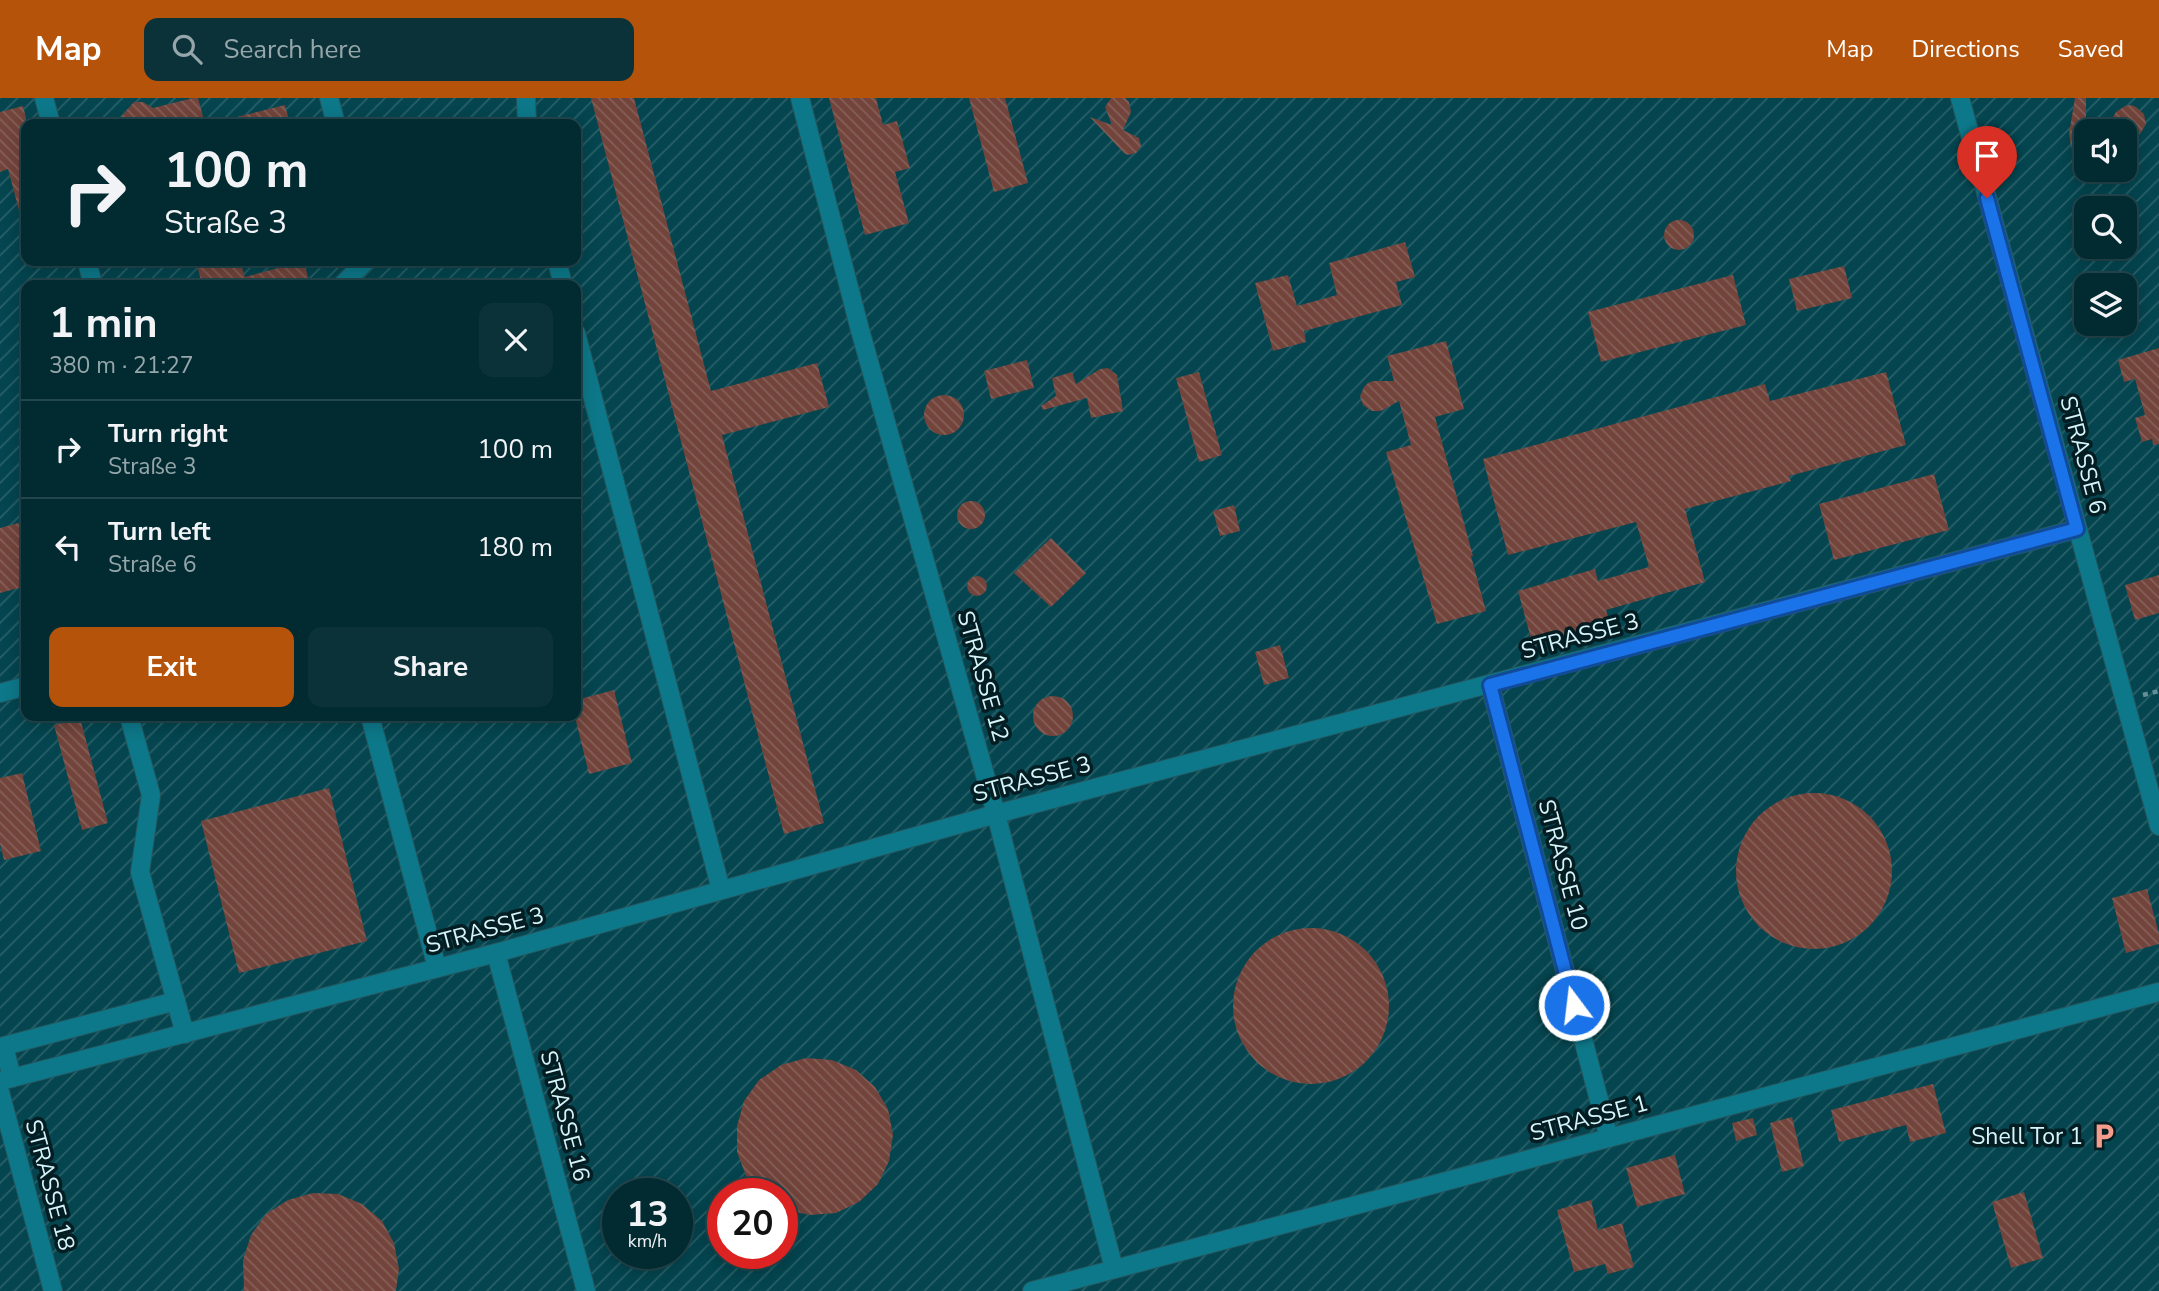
<!DOCTYPE html>
<html lang="en">
<head>
<meta charset="utf-8">
<style>
  :root { --surface:#022a31; --page:#0c3239; --text:#f1f3f6; --muted:#96a7ab; --line:#23464d; --accent:#b45309 }
  body { margin:0; font-family:"Nunito Sans",sans-serif; background:var(--page); color:var(--text); height:100vh; display:flex; flex-direction:column; font-size:26px; white-space:nowrap }
  * { box-sizing:border-box; margin:0 }
  p { font-size:23px; color:var(--muted) }
  .icon { flex:none; width:38px; height:38px; fill:none; stroke:currentColor; stroke-width:2; stroke-linecap:round; stroke-linejoin:round }
  .map { position:relative; flex:1; overflow:hidden }
  .details { position:absolute; left:21px; top:182px; width:560px; height:441px; display:flex; flex-direction:column; background:var(--surface); border-radius:14px; box-shadow:0 4px 18px #0003,0 0 0 2px var(--line) }
  .details>* { flex:none }
  .guide { position:absolute; left:21px; top:21px; width:560px; height:147px; border-radius:14px; box-shadow:0 4px 18px #0003,0 0 0 2px var(--line); background:#022a31; color:var(--text); overflow:hidden }
  .controls { position:absolute; left:2074px; top:21px; display:grid; gap:14px }
  .controls a { display:grid; place-items:center; width:63px; height:63px; border-radius:14px; background:var(--surface); box-shadow:0 4px 18px #0003,0 0 0 2px var(--line); font-size:35px }
  .speed { position:absolute; left:602px; top:1080px; display:flex; gap:14px; font-size:35px; font-weight:700; text-align:center }
  .speed>* { display:grid; place-content:center; width:91px; height:91px; border-radius:50%; background:var(--surface); box-shadow:0 4px 18px #0003,0 0 0 2px var(--line); line-height:1 }
  .speed small { font-size:18px; font-weight:400 }
  .speed .limit { border:10px solid #d22; background:#fff; color:#111 }
  .pin { position:absolute; display:grid; place-items:center; width:60px; height:60px; color:#fff; margin:-72px -30px; border-radius:50% 50% 50% 0; rotate:-45deg; box-shadow:0 0 7px #0007 }
  .pin .icon { rotate:45deg }
  .me { position:absolute; width:77px; margin:-38px; rotate:345deg; stroke-linejoin:round; filter:drop-shadow(0 0 5px #0008) }
  .turn { display:flex; align-items:center; gap:24px; height:147px; padding:0 28px; font-size:32px }
  .turn .icon { width:91px; height:91px; stroke-width:2.5 }
  .turn b { display:block; font-size:49px; line-height:60px }
  .round { display:grid; place-items:center; flex:none; width:74px; height:74px; border-radius:14px; background:var(--page) }
  .headline { display:flex; align-items:center; justify-content:space-between; height:119px; padding:0 28px }
  h1 { font-size:42px; font-weight:700; line-height:52px }
  .primary-button { display:flex; gap:14px; margin-top:auto; padding:14px 28px }
  .primary-button a { flex:1; height:80px; border-radius:14px; background:var(--accent); color:#fff; font-size:28px; font-weight:700; line-height:80px; text-align:center }
  .primary-button a+a { background:var(--page); color:var(--text) }
  ul { padding:0; list-style:none }
  li { display:flex; align-items:center; gap:21px; height:98px; padding:0 28px; border-top:2px solid var(--line) }
  li div { flex:1 }
  li b { display:block; font-size:26px }
  li em { font-style:normal }
  header { display:flex; align-items:center; gap:42px; box-sizing:border-box; height:98px; padding:0 35px; background:var(--accent); color:#fff }
  header strong { font-size:33px }
  nav { display:flex; gap:38px; margin-inline-start:auto; font-size:24px }
  .search { width:490px; height:63px; background:var(--page); display:flex; align-items:center; gap:18px; box-sizing:border-box; padding:0 24px; border-radius:14px; color:var(--muted); font-size:26px }
  .map>svg:first-child { display:block }
</style>
</head>
<body>
<header>
<strong>Map</strong>
<div class="search"><svg class="icon" aria-label="search" viewBox="0 0 24 24"><circle cx="10" cy="10" r="6"/><path d="M15 15l6 6"/></svg>Search here</div>
<nav><a>Map</a><a>Directions</a><a>Saved</a></nav>
</header>
<div class="map">
<svg width="2159" height="1193" viewBox="0 0 2159 1193">
  <defs>
    <pattern id="industrial-furrows" width="10" height="10" patternUnits="userSpaceOnUse" patternTransform="scale(1.75)"><rect width="10" height="10" fill="#04454f"/><path d="M-1 1l2-2M0 10L10 0M9 11l2-2" fill="none" stroke="#286069"/></pattern>
    <pattern id="building-back-hatch" width="6" height="6" patternUnits="userSpaceOnUse" patternTransform="scale(1.75)"><rect width="6" height="6" fill="#72443b"/><path d="M-1 5l2 2M0 0l6 6M5-1l2 2" fill="none" stroke="#856058"/></pattern>
  </defs>
  <rect width="100%" height="100%" fill="#033841"/>
  <path fill="url(#industrial-furrows)" fill-rule="evenodd" d="M0,0H2159V1193H0ZM26,26H576V163H26ZM2086,33H2124V72H2086ZM2086,110H2124V149H2086ZM26,187H576V618H26ZM2086,187H2124V226H2086ZM618,1096H677V1155H618ZM723,1096H782V1155H723Z"/>
  <g fill="url(#building-back-hatch)">
    <path d="M193,0H198L205,26H115L116,20L121,19L134,4H143L153,10Z"/>
    <path d="M591,0H634L711,293L817,265L829,309L722,337L824,725L784,736Z"/>
    <path d="M829,0H876L883,27L897,23L910,70L895,74L909,125L865,137Z"/>
    <path d="M969,0H1005L1028,85L994,94Z"/>
    <path d="M1111,0H1125L1129,4L1131,14L1123,32L1139,40L1141,48L1136,55L1128,57L1124,55L1090,19L1112,27L1105,9Z"/>
    <path d="M2075,0H2086V80H2077L2069,36Z"/>
    <path d="M285,7L290,26H234L233,20Z"/>
    <path d="M2131,7L2136,9L2144,16L2146,26L2140,36L2124,48V33H2105L2116,14L2125,8Z"/>
    <path d="M23,8L26,20V115L20,116L8,71L0,74V14Z"/>
    <circle cx="1679" cy="137" r="15"/>
    <path d="M1405,144L1415,179L1396,184L1402,207L1304,233L1306,244L1273,253L1255,185L1288,177L1297,208L1337,197L1329,165Z"/>
    <path d="M196,163H240L245,179L304,163L310,187H202Z"/>
    <path d="M1844,168L1852,200L1797,213L1789,181Z"/>
    <path d="M1733,177L1746,227L1601,264L1588,214Z"/>
    <path d="M1446,243L1464,311L1435,319L1473,458H1471L1486,513L1437,526L1386,354L1411,347L1399,303L1381,313H1372L1363,307L1360,298L1364,289L1368,285L1373,283H1394L1387,258Z"/>
    <path d="M2159,250V346L2153,347L2152,341L2142,344L2135,320L2145,317L2135,281L2124,284L2118,262Z"/>
    <path d="M1027,262L1034,290L991,301L984,273Z"/>
    <path d="M1108,270L1117,277L1123,313L1091,320L1087,300L1043,312L1041,308L1056,298L1052,280L1072,274L1076,286L1100,271Z"/>
    <path d="M1199,274L1222,357L1199,364L1176,280Z"/>
    <path d="M1886,274L1906,347L1789,378L1791,383L1685,411L1705,484L1606,512L1610,526L1533,548L1518,493L1595,471L1598,483L1649,469L1636,424L1508,457L1483,361L1765,286L1770,303Z"/>
    <circle cx="944" cy="317" r="20"/>
    <path d="M1934,376L1949,432L1834,462L1819,406Z"/>
    <circle cx="971" cy="417" r="14"/>
    <path d="M1234,407L1240,433L1220,438L1213,413Z"/>
    <path d="M26,423V488L0,495V430Z"/>
    <path d="M1051,440L1086,475L1051,509L1014,475Z"/>
    <path d="M2159,477V515L2135,522L2125,487Z"/>
    <circle cx="977" cy="488" r="10"/>
    <path d="M1280,547L1289,580L1264,587L1255,554Z"/>
    <path d="M614,592L632,665L589,676L576,623V602Z"/>
    <circle cx="1053" cy="618" r="20"/>
    <path d="M80,620L108,725L82,732L54,627Z"/>
    <path d="M22,675L41,753L4,762L0,746V680Z"/>
    <path d="M329,690L367,843L239,875L201,723Z"/>
    <circle cx="1814" cy="773" r="78"/>
    <path d="M2147,791L2159,836V846L2126,855L2112,800Z"/>
    <circle cx="1311" cy="908" r="78"/>
    <path d="M806,960L832,962L856,972L875,989L888,1011L893,1037L889,1063L878,1086L859,1104L836,1115L810,1117L782,1111V1096H761L746,1078L737,1054V1028L744,1003L759,982L781,967Z"/>
    <path d="M1933,986L1946,1035L1910,1044L1906,1027L1839,1044L1831,1012Z"/>
    <path d="M1792,1019L1804,1068L1782,1074L1770,1025Z"/>
    <path d="M1753,1020L1757,1037L1736,1043L1732,1025Z"/>
    <path d="M1675,1057L1685,1096L1637,1109L1626,1070Z"/>
    <path d="M2024,1094L2043,1160L2011,1170L1992,1104Z"/>
    <path d="M313,1095L338,1096L362,1106L382,1123L394,1145L399,1171L396,1193H244L243,1162L251,1137L266,1116L288,1102Z"/>
    <path d="M1591,1102L1598,1132L1622,1125L1634,1169L1608,1176L1605,1166L1574,1174L1557,1112Z"/>
  </g>
  <g fill="none" stroke-linecap="round" stroke-linejoin="round">
    <g stroke="#25565f" stroke-width="20">
      <g id="minor">
        <path d="M44,0L51,26"/>
        <path d="M329,0L336,26"/>
        <path d="M526,0L527,26"/>
        <path d="M800,0L860,232L996,716L1114,1171"/>
        <path d="M1960,0L2159,728"/>
        <path d="M87,163L93,187"/>
        <path d="M557,163L563,187"/>
        <path d="M342,187L366,163"/>
        <path d="M576,235L721,792"/>
        <path d="M1490,587L1609,1040"/>
        <path d="M0,595L26,588"/>
        <path d="M129,618L151,697L140,774L185,936"/>
        <path d="M370,618L437,870"/>
        <path d="M496,855L586,1193"/>
        <path d="M12,980L4,948L176,903"/>
        <path d="M0,983L496,855L996,716L2077,431"/>
        <path d="M0,994L53,1193"/>
        <path d="M1032,1193L2159,894"/>
      </g>
    </g>
    <path stroke="#638e96" stroke-width="4.5" stroke-dasharray="5 5" stroke-linecap="butt" d="M2143,597L2159,593"/>
    <use href="#minor" stroke="#0d7889" stroke-width="18"/>
  </g>
  <g fill="none" stroke-linecap="round" stroke-linejoin="round">
    <g stroke="#114b97" stroke-width="18">
      <path id="route" d="M1574,907L1490,587L2077,431L1987,100"/>
    </g>
    <use href="#route" stroke="#1a73e8" stroke-width="12"/>
  </g>
  <defs>
    <g id="parking-bare" transform="scale(2.1)"><path d="M-3.5-5.5H1a3.5 3.5 0 0 1 0 7H-1V5.5H-3.5ZM-1-3.4V-.6H.8a1.4 1.4 0 0 0 0-2.8Z" fill="#f49d8c" stroke="#031d22" stroke-width="2.5" paint-order="stroke"/></g>
  </defs>
  <g fill-rule="evenodd">
    <use href="#parking-bare" x="2104" y="1038"/>
  </g>
  <g text-anchor="middle" dominant-baseline="central" stroke-width="7" stroke-linejoin="round" paint-order="stroke">
    <g font-size="23" fill="#d6f5fb" stroke="#031d22">
      <text transform="translate(2083 357) rotate(75)">STRASSE 6</text>
      <text transform="translate(1580 538) rotate(-15)">STRASSE 3</text>
      <text transform="translate(983 578) rotate(74)">STRASSE 12</text>
      <text transform="translate(1032 681) rotate(-15)">STRASSE 3</text>
      <text transform="translate(1563 767) rotate(75)">STRASSE 10</text>
      <text transform="translate(485 832) rotate(-15)">STRASSE 3</text>
      <text transform="translate(565 1018) rotate(75)">STRASSE 16</text>
      <text transform="translate(1589 1020) rotate(-15)">STRASSE 1</text>
      <text transform="translate(50 1087) rotate(75)">STRASSE 18</text>
    </g>
    <g font-size="23" fill="#d6f5fb" stroke="#031d22" text-anchor="end">
      <text x="2083" y="1038">Shell Tor 1</text>
    </g>
  </g>
</svg>
<div class="controls">
<a><svg class="icon" aria-label="sound" viewBox="0 0 24 24"><path d="M4 9h4l5-4v14l-5-4H4zM17 9q2 3 0 6"/></svg></a>
<a><svg class="icon" aria-label="search" viewBox="0 0 24 24"><circle cx="10" cy="10" r="6"/><path d="M15 15l6 6"/></svg></a>
<a><svg class="icon" aria-label="layers" viewBox="0 0 24 24"><path d="M12 4l9 5-9 5-9-5zM3 14l9 5 9-5"/></svg></a>
</div>
<div class="speed"><div>13<small>km/h</small></div><div class="limit">20</div></div>
<div class="pin" style="left:1987px;top:100px;background:#d93025"><svg class="icon" aria-label="arrive" viewBox="0 0 24 24"><path d="M6 21V4h12l-3 4 3 4H6"/></svg></div>
<svg class="me" style="left:1574px;top:907px" viewBox="-20 -20 40 40"><circle r="17" fill="#1a73e8" stroke="#fff" stroke-width="3"/><path d="M0-11L8 9 0 5-8 9z" fill="#fff"/></svg>
<div class="guide">
<div class="turn"><svg class="icon" aria-label="right" viewBox="0 0 24 24"><path d="M7 20v-9h11M14 6l5 5-5 5"/></svg><div><b>100 m</b>Straße 3</div></div>
</div>
<section class="details">
<div class="headline"><div><h1>1 min</h1><p>380 m · 21:27</p></div><a class="round"><svg class="icon" aria-label="close" viewBox="0 0 24 24"><path d="M6 6l12 12M18 6L6 18"/></svg></a></div>
<ul>
<li><svg class="icon" aria-label="right" viewBox="0 0 24 24"><path d="M7 20v-9h11M14 6l5 5-5 5"/></svg><div><b>Turn right</b><p>Straße 3</p></div><em>100 m</em></li>
<li><svg class="icon" aria-label="left" viewBox="0 0 24 24"><path d="M17 20v-9H6M10 6l-5 5 5 5"/></svg><div><b>Turn left</b><p>Straße 6</p></div><em>180 m</em></li>
</ul>
<div class="primary-button"><a>Exit</a><a>Share</a></div>
</section>
</div>
</body>
</html>
